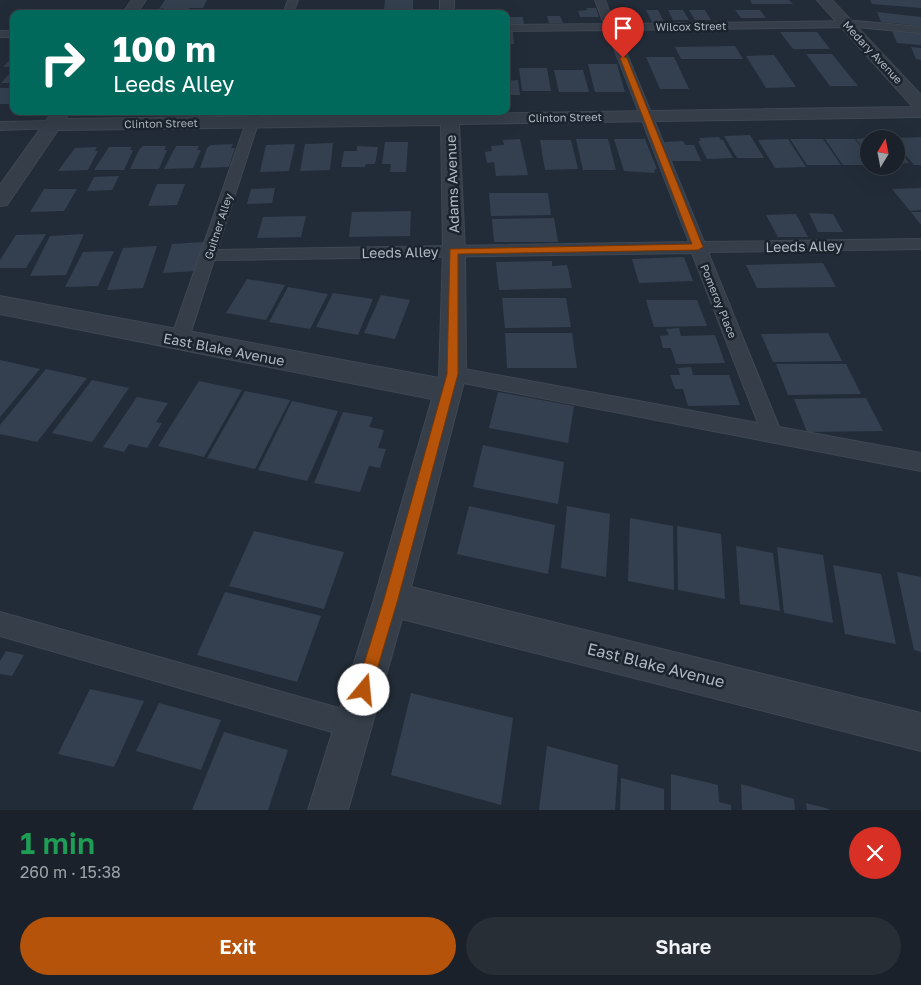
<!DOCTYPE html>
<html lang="en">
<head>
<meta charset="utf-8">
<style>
  :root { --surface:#1a212a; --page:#272e36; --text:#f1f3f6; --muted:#9fa3a8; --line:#383e47; --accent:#b45309 }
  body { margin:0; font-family:"Golos Text",sans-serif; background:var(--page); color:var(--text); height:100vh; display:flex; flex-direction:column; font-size:19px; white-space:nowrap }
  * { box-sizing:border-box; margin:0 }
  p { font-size:16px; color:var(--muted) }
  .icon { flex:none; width:28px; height:28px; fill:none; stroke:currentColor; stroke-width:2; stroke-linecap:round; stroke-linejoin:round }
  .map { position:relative; height:810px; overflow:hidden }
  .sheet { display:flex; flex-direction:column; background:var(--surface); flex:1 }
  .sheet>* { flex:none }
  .guide { position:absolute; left:10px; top:10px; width:500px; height:105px; border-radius:10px; box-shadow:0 5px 20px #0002,0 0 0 1px var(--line); background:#00695c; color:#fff; overflow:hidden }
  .needle { width:32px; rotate:10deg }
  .fabs { position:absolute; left:860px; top:130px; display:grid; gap:10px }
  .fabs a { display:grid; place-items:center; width:45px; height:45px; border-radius:50%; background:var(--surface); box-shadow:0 5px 20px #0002,0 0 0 1px var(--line); font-size:25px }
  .pin { position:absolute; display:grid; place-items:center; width:42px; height:42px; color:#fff; margin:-51px -21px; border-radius:50% 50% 50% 0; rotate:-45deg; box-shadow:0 0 5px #0007 }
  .pin .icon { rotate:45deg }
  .me { position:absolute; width:55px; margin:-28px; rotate:17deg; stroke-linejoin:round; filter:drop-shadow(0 0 4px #0008) }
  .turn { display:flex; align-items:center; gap:18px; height:105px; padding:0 20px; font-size:22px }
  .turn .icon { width:65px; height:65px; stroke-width:2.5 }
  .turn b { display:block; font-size:35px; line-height:42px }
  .round { display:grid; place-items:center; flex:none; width:52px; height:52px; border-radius:26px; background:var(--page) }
  .overview { display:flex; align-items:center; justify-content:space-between; height:85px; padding:0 20px }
  h1 { font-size:30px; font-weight:600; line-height:38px; color:#1e9e55 }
  .button { display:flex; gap:10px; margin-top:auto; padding:10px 20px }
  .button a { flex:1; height:58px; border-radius:30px; background:var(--accent); color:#fff; font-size:20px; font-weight:600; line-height:58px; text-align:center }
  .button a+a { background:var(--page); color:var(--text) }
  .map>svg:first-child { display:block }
</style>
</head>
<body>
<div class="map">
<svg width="921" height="810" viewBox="0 0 921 810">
  <rect width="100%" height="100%" fill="#222c38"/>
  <g fill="#34404f">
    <path d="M165,0H207L203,8H189L186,14H160L164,8L159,9Z"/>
    <path d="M385,0H413V10H384Z"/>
    <path d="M750,0H789L793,4H752Z"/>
    <path d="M870,0H921V8L872,4Z"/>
    <path d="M586,8H596L599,17H580L578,11L587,10Z"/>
    <path d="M646,10H658L664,22H652Z"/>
    <path d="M668,10H683L689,20H673Z"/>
    <path d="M689,10H705L711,20H695Z"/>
    <path d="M735,10H760L766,18H741Z"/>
    <path d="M877,12L921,17V26L881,22Z"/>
    <path d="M547,16H560L563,23H549Z"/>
    <path d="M506,17H523L524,24H506Z"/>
    <path d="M892,31L921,33V45L897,43Z"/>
    <path d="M506,32H513L514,44H506Z"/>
    <path d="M780,32H817L830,49H793Z"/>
    <path d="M735,46L743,59H681L675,47Z"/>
    <path d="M911,47L921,48V60L916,59Z"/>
    <path d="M806,54H832L858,86H830Z"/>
    <path d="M14,55V67H3Z"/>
    <path d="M774,55L796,87L766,88L746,56Z"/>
    <path d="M646,57H674L689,89H660Z"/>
    <path d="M588,64H617L625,92H595Z"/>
    <path d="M519,68H547L551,91H522Z"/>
    <path d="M14,69V83H1Z"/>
    <path d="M554,70H583L589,92H559Z"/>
    <path d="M518,80L520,95H506V81Z"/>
    <rect x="0" y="88" width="14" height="16"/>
    <path d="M750,135L764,158H737L724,136Z"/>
    <path d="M719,137L721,140H723L733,158L707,159L698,141H701L699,138Z"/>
    <path d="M921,137V165H914L896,144V138Z"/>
    <path d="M869,138V155L856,139Z"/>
    <path d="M520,139L528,175L496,176L494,162L487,163L485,152L492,151L491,146L504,145L503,140Z"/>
    <path d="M576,139H608L616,170H583Z"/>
    <path d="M614,139H645L657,169L654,170L655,173L624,171Z"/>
    <path d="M788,139L806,167L775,168L758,140Z"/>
    <path d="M790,139H823L841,165H807Z"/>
    <path d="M825,139H855L869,157V165H843Z"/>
    <path d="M540,140H571L578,169L545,170Z"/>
    <path d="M683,141L685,145H694L701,161H672L664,142Z"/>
    <path d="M385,142H408L406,172H390L391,164H382Z"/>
    <path d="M333,143L330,170L300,171L305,144Z"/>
    <path d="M233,144L231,148H235L229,167L200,168L207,148L211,145Z"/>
    <path d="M295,144L289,171L260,172L266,145Z"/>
    <path d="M143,146H166L164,150H167L159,169H130L139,150Z"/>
    <path d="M176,146H199L197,150H201L193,168L164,169Z"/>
    <path d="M357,146L378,147L375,164H366L365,167H341L344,151H357Z"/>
    <path d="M97,147L95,151H98L88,170L58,171L75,148Z"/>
    <path d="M109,147H132L130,150H133L124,170H94Z"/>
    <path d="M896,147L909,163L896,164Z"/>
    <path d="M119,176L112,190L87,191L94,177Z"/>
    <path d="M157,184H185L177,205L148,206Z"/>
    <path d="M275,188L272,203L247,204L251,189Z"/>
    <path d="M921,188V210L910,211L892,189Z"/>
    <path d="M44,189H77L64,211L30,212Z"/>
    <path d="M489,193H548L551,215L491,216Z"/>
    <path d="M411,211L410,236L349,237L352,212Z"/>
    <path d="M911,212H921V225Z"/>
    <path d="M809,213L833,214L843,232H818Z"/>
    <path d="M796,214L808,237H778L766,215Z"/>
    <path d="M306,216L301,237L257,238L263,217Z"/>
    <path d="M554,218L558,242H494L492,219Z"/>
    <path d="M46,234L26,268H0V260L16,235Z"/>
    <path d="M84,234L66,275L30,276L50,236Z"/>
    <path d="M204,242L196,271L163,273L172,244Z"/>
    <path d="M157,246L143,288L107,290L123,248Z"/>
    <path d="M114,251L98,286L65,287L83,252Z"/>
    <path d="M684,257L693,281L639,283L632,259Z"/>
    <path d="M552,261V266L567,265L572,288L499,290L496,262Z"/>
    <path d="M823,263L836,287L757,288L746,265Z"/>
    <path d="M247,279L285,285L266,320L226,313Z"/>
    <path d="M288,287L328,294L310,329L269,322Z"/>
    <path d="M333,293L373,299L358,335L316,327Z"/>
    <path d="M381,295L410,300L395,339L364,333Z"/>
    <path d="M502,298H566L571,327L505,328Z"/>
    <path d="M646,300H697L707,326L654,327Z"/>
    <path d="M679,328L681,336L715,335L725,363L676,364L671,348H663L660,336L669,335L666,329Z"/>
    <path d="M505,333H572L577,368H507Z"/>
    <path d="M828,333L842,361L773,362L761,334Z"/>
    <path d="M0,360L40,369L0,417Z"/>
    <path d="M776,364H846L861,394L788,395Z"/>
    <path d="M691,367L693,375H729L740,405L688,406L683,389H675L670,375H680L678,368Z"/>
    <path d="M46,369L87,378L37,442L0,434V425Z"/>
    <path d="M92,380L129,388L92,442L52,433Z"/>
    <path d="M199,381L242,390L204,457L158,446Z"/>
    <path d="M245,391L290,400L255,469L207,458Z"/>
    <path d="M498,392L574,406L568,443L489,428Z"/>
    <path d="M137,397L168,403L156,422L162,423L147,448L129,444L124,452L103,447Z"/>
    <path d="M866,398L883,431L807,432L794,399Z"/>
    <path d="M292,401L338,411L307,481L258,470Z"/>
    <path d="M343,412L373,417L369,427L384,430L378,448L386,449L380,468L369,466L360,492L314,483Z"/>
    <path d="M483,445L564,462L558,504L473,487Z"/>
    <path d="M469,506L555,525L548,574L457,554Z"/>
    <path d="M567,506L610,514L606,577L561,568Z"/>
    <path d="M630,518L673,526L674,590L628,581Z"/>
    <path d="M677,526L721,534L725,599L678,590Z"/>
    <path d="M254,531L344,552L324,609L229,586Z"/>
    <path d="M736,546L773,553L780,611L740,604Z"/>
    <path d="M777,547L823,555L833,623L784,613Z"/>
    <path d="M833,565L881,574L896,644L845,634Z"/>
    <path d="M897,572L921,577V652L914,650Z"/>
    <path d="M225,592L321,616L297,682L197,655Z"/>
    <path d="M6,651L24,655L12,676L0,674V661Z"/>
    <path d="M90,689L144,701L114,767L58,754Z"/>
    <path d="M411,693L513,718L501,805L391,775Z"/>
    <path d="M159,703L221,720L201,770L136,751Z"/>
    <path d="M224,732L288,750L268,810H192Z"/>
    <path d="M547,746L618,765L615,810H539Z"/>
    <path d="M671,774L718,785L719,802L731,805V810H671Z"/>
    <path d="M621,778L664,789V810H620Z"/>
    <path d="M741,784L794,799L795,810H742Z"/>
    <path d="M806,803L829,809V810H807Z"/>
  </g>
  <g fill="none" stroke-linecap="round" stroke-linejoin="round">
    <g stroke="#3f4752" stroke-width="2">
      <g id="service">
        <path d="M288,0H298L293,14H283Z"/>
        <path d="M595,0H605L614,24L856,21L921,27V33L856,27L617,30L704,242L921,239V249L708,252L779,427L921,453V471L453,381L447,379L444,374L447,369L453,367L758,423L692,253L214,260L188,341L185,346L179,348L173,346L170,341L250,111H262L217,250L689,242L607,30L506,31V25L604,24Z"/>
        <rect x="0" y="31" width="14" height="6"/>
        <path d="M52,121L58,125L56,128L0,130V122Z"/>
        <path d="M0,612L353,712L362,716L366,725L362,734L353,738L0,636Z"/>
      </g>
    </g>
    <g stroke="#3f4752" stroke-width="2">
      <g id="minor">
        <path d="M132,0H146L136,14H122Z"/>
        <rect x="440" y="0" width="14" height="14"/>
        <path d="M817,0H832L921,95V117L459,124L465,251L466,374L411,587L921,713V751L402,619L348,810H308L374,599L432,399L0,314V296L439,378L443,251L441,125L58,130L7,205L0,206V185L53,111H71L65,119L441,114V111H459V114L913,107Z"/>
      </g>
    </g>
    <use href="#service" fill="#353e49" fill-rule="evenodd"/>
    <use href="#minor" fill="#353e49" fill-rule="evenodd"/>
  </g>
  <path fill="#b45309" stroke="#753606" d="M623,56L627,58L703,247L698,250L458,254V374L398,599L371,690L369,696L364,698L358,696L356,690L384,599L447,374L450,249L692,244L620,58Z"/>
  <g text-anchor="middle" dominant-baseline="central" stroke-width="5" stroke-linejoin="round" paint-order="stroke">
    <g font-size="11" fill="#b0b9c5" stroke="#1b232d">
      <text transform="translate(691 26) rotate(-1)">Wilcox Street</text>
      <text transform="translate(873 52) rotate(47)">Medary Avenue</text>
      <text transform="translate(565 117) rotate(-1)">Clinton Street</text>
      <text transform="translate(161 123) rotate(-1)">Clinton Street</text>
      <text transform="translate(218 226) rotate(-72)">Guitner Alley</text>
      <text transform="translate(719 301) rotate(68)">Pomeroy Place</text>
    </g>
    <g font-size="14" fill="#b0b9c5" stroke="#1b232d">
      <text transform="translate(452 184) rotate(-92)">Adams Avenue</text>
      <text transform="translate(804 246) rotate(-1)">Leeds Alley</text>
      <text transform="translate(400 252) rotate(-1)">Leeds Alley</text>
      <text transform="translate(224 349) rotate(11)">East Blake Avenue</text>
    </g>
    <g font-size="16" fill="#b0b9c5" stroke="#1b232d">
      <text transform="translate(656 665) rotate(14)">East Blake Avenue</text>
    </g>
  </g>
</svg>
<div class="fabs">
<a><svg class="needle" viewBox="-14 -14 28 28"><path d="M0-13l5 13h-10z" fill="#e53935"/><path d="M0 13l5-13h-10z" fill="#9fa3a8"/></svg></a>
</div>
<div class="pin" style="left:623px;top:58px;background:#d93025"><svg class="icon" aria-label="arrive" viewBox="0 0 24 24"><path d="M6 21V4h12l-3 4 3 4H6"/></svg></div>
<svg class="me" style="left:364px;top:690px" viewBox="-20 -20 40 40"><circle r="19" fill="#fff"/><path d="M0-13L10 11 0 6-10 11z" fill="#b45309"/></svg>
<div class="guide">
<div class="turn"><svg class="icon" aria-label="right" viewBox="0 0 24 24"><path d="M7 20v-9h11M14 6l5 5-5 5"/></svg><div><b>100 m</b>Leeds Alley</div></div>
</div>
</div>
<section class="sheet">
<div class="overview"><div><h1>1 min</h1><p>260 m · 15:38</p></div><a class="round" style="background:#d93025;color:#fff"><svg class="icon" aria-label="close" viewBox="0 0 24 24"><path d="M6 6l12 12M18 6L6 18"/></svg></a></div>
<div class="button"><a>Exit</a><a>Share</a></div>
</section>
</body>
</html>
